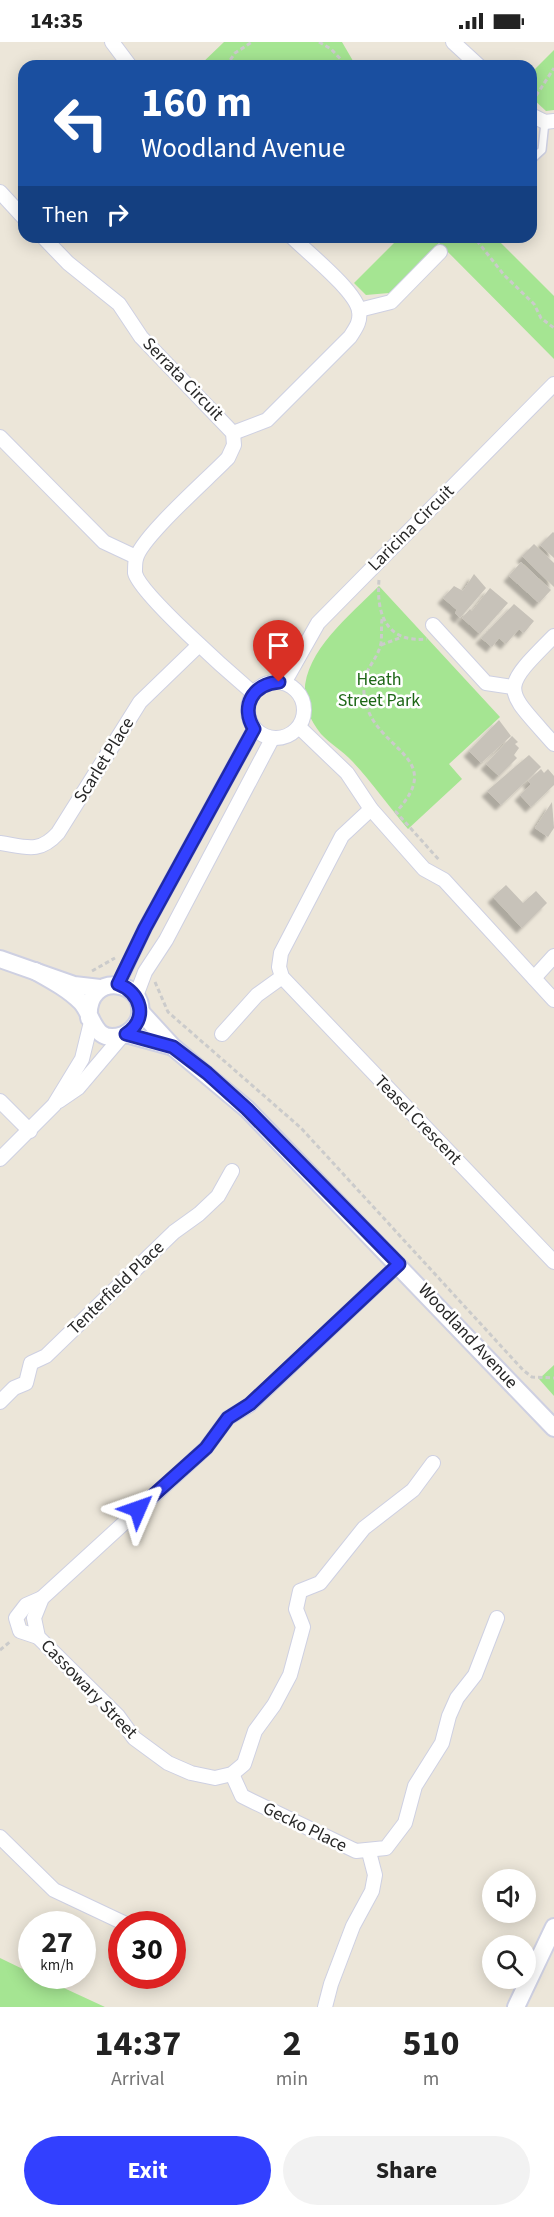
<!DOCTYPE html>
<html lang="en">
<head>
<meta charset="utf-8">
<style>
  :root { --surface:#fff; --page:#f2f2f2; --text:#222; --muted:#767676; --accent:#3240ff }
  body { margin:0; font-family:"Source Sans 3",sans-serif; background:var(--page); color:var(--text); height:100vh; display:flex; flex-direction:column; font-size:22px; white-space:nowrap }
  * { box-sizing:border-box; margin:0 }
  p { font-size:20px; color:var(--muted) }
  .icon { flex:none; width:33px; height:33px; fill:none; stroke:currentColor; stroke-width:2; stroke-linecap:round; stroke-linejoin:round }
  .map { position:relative; height:1965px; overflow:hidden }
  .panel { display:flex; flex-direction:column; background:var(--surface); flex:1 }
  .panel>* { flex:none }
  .top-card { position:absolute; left:18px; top:18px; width:519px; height:183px; border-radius:18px; box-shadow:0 3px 15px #0003; background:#1a4fa0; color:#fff; overflow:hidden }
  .controls { position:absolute; left:482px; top:1827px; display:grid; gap:12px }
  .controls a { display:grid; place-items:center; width:54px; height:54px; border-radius:50%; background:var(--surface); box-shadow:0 3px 15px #0003; font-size:30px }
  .speed { position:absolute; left:18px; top:1869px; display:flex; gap:12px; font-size:30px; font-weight:700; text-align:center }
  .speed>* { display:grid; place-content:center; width:78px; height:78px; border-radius:50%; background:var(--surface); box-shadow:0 3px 15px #0003; line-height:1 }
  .speed small { font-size:15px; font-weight:400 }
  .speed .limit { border:9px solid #d22; background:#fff; color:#111 }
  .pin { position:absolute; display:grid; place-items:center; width:51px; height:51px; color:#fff; margin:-62px -26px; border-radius:50% 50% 50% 0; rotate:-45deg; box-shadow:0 0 6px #0007 }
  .pin .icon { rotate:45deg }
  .me { position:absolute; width:66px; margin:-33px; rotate:47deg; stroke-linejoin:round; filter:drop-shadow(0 0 4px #0008) }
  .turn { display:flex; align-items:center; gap:21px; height:126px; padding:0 24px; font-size:27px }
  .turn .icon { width:78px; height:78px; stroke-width:2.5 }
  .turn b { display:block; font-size:42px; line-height:51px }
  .then { display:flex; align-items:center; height:57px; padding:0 24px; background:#0003; gap:12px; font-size:22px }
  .eta { display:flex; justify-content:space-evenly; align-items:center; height:102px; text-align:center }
  .eta b { font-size:36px; font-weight:700; line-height:42px }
  .primary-button { display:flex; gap:12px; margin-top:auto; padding:12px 24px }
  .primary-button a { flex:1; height:69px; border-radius:36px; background:var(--accent); color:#fff; font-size:24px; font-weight:700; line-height:69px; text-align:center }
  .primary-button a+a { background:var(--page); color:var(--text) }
  .status { display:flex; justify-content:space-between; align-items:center; height:42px; padding:0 30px; background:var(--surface); direction:ltr }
  .status svg { height:16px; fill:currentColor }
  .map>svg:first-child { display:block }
</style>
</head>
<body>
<div class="status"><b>14:35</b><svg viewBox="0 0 49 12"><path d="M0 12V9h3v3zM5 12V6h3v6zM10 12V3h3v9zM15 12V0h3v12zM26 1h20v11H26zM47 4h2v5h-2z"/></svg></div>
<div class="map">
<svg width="554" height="1965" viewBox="0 0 554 1965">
  <defs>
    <filter id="shadow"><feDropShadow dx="-5.5" dy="5.5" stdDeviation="1.5" flood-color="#0004"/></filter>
  </defs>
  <rect width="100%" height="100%" fill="#ece6d9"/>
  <g fill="#a5e592">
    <path d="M224,0H342L356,24H251L247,21L244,24H199Z"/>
    <path d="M554,8V68L546,69L531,55V31Z"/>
    <path d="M400,195H495L554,254V317L439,201L389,251L366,253L354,241Z"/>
    <path d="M379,544L500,675L449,722L462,737L408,787C389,765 372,740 352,719C343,709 330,702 321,692C274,633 340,583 379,544Z"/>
    <path d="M554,1323V1354L539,1337Z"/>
    <path d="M0,1916L31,1931L32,1934H38L105,1965H0Z"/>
  </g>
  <g fill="#c7c2b9" filter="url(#shadow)">
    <path d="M553,490L554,491V516L540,503Z"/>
    <path d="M534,502L554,521V545L522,514Z"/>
    <path d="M521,520L551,548L539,561L509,534Z"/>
    <path d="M474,532L486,546L460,576L455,571L457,568L443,556L454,544L463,549Z"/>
    <path d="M490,546L508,561L480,592L462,576L470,567L472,569Z"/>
    <path d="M514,562L534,579L524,591L519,587L506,602L499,596L492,605L481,596Z"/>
    <path d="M499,678L511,694L481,721L469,709Z"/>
    <path d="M512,694L518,700L515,702L519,706L514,713L517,716L499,734L486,722Z"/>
    <path d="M529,713L541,725L501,763L487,749Z"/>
    <path d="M541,727L544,731L548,727L554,734V743L531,765L520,753L531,742L528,739Z"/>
    <path d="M552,760L554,786L548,795L535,786Z"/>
    <path d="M506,843L523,861L536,849L547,861L522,886L493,855Z"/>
  </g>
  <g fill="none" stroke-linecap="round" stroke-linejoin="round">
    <g stroke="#ced0e2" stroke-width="10">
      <path id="service" d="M531,118L542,108L545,80"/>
    </g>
    <g stroke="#ced0e2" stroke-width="16">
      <g id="minor">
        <path d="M112,0L130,24"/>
        <path d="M453,0L479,24"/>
        <path d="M531,73L545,80L554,79"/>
        <path d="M0,150L24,176"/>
        <path d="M43,195L68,221L119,262L141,295L233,391L234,403L228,416C210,435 140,496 136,517C135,520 135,527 135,531C140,552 232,633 253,651"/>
        <path d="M359,268L391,260L440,210"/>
        <path d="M233,391L267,378L350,295C355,287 361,280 359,269C356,249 308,211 292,195"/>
        <path d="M0,395L104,500L136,515"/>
        <path d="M433,583L486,641L512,645"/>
        <path d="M554,594C498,650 504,645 554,702"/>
        <circle cx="276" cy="668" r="28"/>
        <path d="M284,641L318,581L554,342"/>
        <path d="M299,685L347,731L371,767L424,827L444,838L554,958"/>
        <path d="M371,767L342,794L281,911L279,925L282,935L554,1220"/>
        <path d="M0,801C26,805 39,812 58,791L140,660L199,603"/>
        <path d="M534,936L554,914"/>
        <path d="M118,943L145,886L254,687"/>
        <path d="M136,954L145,930L166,898L272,697"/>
        <path d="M222,992L257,953L282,935"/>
        <path d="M0,1059L30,1089"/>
        <path d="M59,1059L78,1046L123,993"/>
        <path d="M0,1117L54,1063L82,1017L91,980"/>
        <path d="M399,1222L250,1363L228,1376L206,1406L42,1556L34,1576L38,1595L118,1674L134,1696L168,1721L191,1731L215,1736L232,1732L244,1722L255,1689L274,1663L290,1633L303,1585L296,1567L300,1549L320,1541L364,1486L413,1448L433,1421"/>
        <path d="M0,1360L14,1346L26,1341L31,1321L46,1314L174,1190L199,1172L218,1154L232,1129"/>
        <path d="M38,1595L20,1589L16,1576L26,1563L42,1556"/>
        <path d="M232,1732L242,1754L254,1760L356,1809L386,1806L405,1781L415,1744L442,1701L449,1674L457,1656L475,1633L497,1576"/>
        <path d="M0,1795L54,1848L126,1882"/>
        <path d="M325,1965L331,1942L353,1884L372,1849L375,1833L369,1810"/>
      </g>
    </g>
    <g stroke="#ced0e2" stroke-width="20">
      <g id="tertiary">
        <path d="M0,917L74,943L100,946"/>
        <path d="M35,929C51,938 68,947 81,960C94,974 93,1003 123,993C130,990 136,984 139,977C151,938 85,927 89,976"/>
        <path d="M140,969L173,1005L247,1067L554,1386"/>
        <path d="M126,992L170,1004"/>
        <path d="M516,1965L554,1885"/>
      </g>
    </g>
    <g stroke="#cbcbcb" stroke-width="3" stroke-dasharray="4.5 3" stroke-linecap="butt">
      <path d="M319,0L331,7L347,24"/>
      <path d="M226,24L235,11L252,0"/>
      <path d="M532,60L554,26"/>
      <path d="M470,195L478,200L504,233L534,262L541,276L554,286"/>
      <path d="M379,538C376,573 387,601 427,597"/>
      <path d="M382,577C381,585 382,593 381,601C377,622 359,627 365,658C375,709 448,714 396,770L440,819"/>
      <path d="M381,603L402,595"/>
      <path d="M92,929L115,916"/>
      <path d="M155,940L168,970L301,1086L523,1328L532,1335L554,1336"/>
      <path d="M0,1608L11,1599"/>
    </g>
    <use href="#service" stroke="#fff" stroke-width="7"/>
    <use href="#minor" stroke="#fff" stroke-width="14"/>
    <use href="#tertiary" stroke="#fff" stroke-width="16"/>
  </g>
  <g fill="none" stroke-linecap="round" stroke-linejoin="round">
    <g stroke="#202aa6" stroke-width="15">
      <path id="route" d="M138,1467L206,1406L228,1376L250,1362L399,1222L247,1067L207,1031L173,1005L126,992C149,977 141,950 118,942L145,886L254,687C240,664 253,642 279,640"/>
    </g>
    <use href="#route" stroke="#3240ff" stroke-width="10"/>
  </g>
  <g text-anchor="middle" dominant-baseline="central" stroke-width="5" stroke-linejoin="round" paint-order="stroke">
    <g font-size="18" fill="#282828" stroke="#fff">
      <text transform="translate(183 337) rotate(46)">Serrata Circuit</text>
      <text transform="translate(411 486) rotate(-45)">Laricina Circuit</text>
      <text transform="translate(104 718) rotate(-58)">Scarlet Place</text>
      <text transform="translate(418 1078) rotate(46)">Teasel Crescent</text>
      <text transform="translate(116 1246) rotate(-44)">Tenterfield Place</text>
      <text transform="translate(468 1294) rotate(47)">Woodland Avenue</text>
      <text transform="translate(89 1647) rotate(46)">Cassowary Street</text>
      <text transform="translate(305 1785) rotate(26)">Gecko Place</text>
    </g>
    <g font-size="18" fill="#1d6716" stroke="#fff">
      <text x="379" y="637">Heath<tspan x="379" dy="21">Street Park</tspan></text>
    </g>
  </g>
</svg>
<div class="controls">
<a><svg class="icon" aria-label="sound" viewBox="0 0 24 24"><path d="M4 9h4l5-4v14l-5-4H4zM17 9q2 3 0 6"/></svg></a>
<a><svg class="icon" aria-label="search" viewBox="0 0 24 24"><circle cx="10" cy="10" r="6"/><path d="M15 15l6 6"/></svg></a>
</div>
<div class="speed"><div>27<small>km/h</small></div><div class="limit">30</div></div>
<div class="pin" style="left:279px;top:640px;background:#d93025"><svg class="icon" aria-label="arrive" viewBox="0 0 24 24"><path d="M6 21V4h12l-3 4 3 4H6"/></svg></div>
<svg class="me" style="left:138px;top:1467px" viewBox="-20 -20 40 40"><path d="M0-17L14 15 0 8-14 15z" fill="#3240ff" stroke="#fff" stroke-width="4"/></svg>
<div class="top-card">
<div class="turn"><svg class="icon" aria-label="left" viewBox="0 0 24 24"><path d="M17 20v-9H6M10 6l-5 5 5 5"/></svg><div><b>160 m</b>Woodland Avenue</div></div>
<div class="then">Then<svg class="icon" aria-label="right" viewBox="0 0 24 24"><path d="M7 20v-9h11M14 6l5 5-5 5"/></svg></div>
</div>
</div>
<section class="panel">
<div class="eta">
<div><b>14:37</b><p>Arrival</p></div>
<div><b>2</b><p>min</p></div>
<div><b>510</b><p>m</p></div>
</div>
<div class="primary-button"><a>Exit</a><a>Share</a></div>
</section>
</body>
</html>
